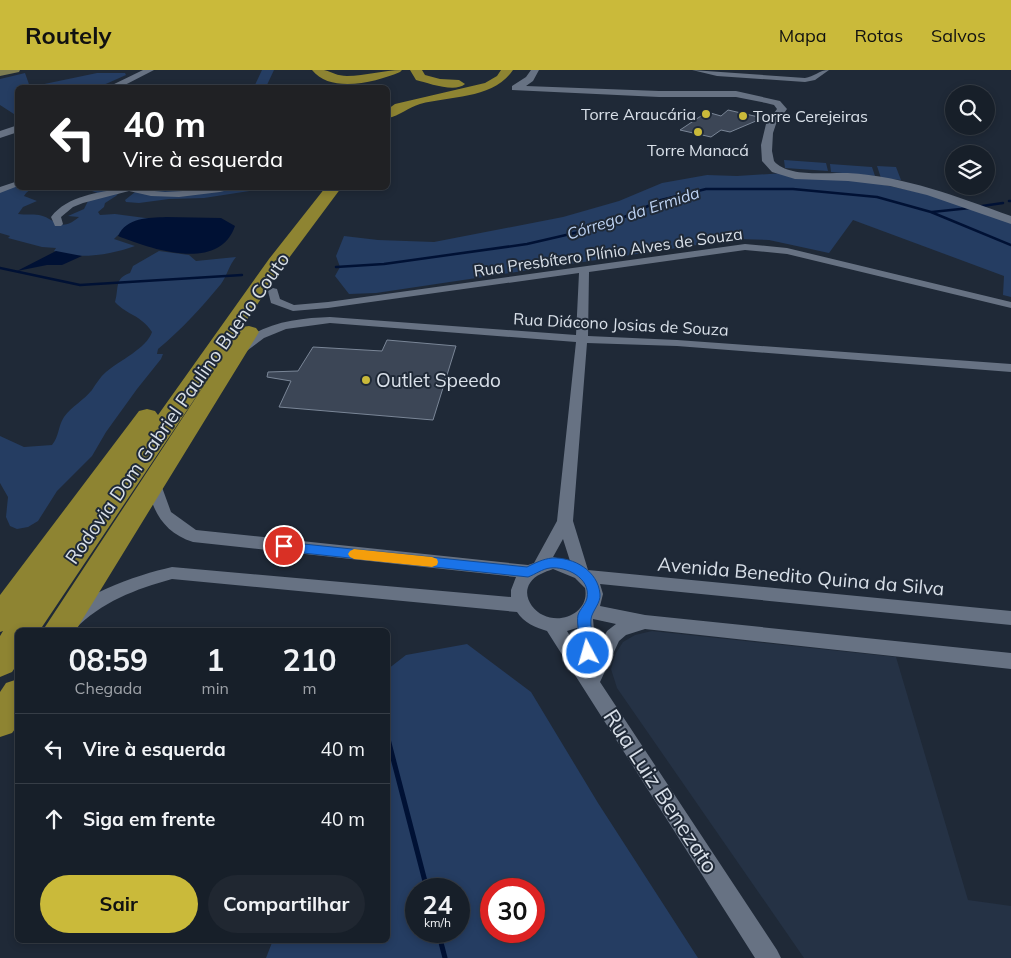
<!DOCTYPE html>
<html lang="pt">
<head>
<meta charset="utf-8">
<style>
  :root { --surface:#171f29; --page:#202731; --text:#f1f3f6; --muted:#9ea2a8; --line:#363d46; --accent:#caba3a }
  body { margin:0; font-family:Mulish,sans-serif; background:var(--page); color:var(--text); height:100vh; display:flex; flex-direction:column; font-size:19px; white-space:nowrap }
  * { box-sizing:border-box; margin:0 }
  p { font-size:16px; color:var(--muted) }
  .icon { flex:none; width:28px; height:28px; fill:none; stroke:currentColor; stroke-width:2; stroke-linecap:round; stroke-linejoin:round }
  .map { position:relative; flex:1; overflow:hidden }
  .details { position:absolute; left:15px; top:558px; width:375px; height:315px; display:flex; flex-direction:column; background:var(--surface); border-radius:8px; box-shadow:0 2px 8px #0003,0 0 0 1px var(--line) }
  .details>* { flex:none }
  .top-card { position:absolute; left:15px; top:15px; width:375px; height:105px; border-radius:8px; box-shadow:0 2px 8px #0003,0 0 0 1px var(--line); background:#202124; color:#fff; overflow:hidden }
  .buttons { position:absolute; left:945px; top:15px; display:grid; gap:10px }
  .buttons a { display:grid; place-items:center; width:50px; height:50px; border-radius:50%; background:var(--surface); box-shadow:0 2px 8px #0003,0 0 0 1px var(--line); font-size:25px }
  .speed { position:absolute; left:405px; top:808px; display:flex; gap:10px; font-size:25px; font-weight:700; text-align:center }
  .speed>* { display:grid; place-content:center; width:65px; height:65px; border-radius:50%; background:var(--surface); box-shadow:0 2px 8px #0003,0 0 0 1px var(--line); line-height:1 }
  .speed small { font-size:12px; font-weight:400 }
  .speed .limit { border:8px solid #d22; background:#fff; color:#111 }
  .pin { position:absolute; display:grid; place-items:center; width:42px; height:42px; color:#fff; margin:-21px; border:2px solid #fff; border-radius:50%; box-shadow:0 1px 5px #0007 }
  .me { position:absolute; width:55px; margin:-28px; rotate:354deg; stroke-linejoin:round; filter:drop-shadow(0 0 4px #0008) }
  .turn { display:flex; align-items:center; gap:18px; height:105px; padding:0 25px; font-size:22px }
  .turn .icon { width:65px; height:65px; stroke-width:2.5 }
  .turn b { display:block; font-size:35px; line-height:42px }
  .eta { display:flex; justify-content:space-evenly; align-items:center; height:85px; text-align:center }
  .eta b { font-size:30px; font-weight:700; line-height:35px }
  .cta { display:flex; gap:10px; margin-top:auto; padding:10px 25px }
  .cta a { flex:1; height:58px; border-radius:30px; background:var(--accent); color:#111; font-size:20px; font-weight:700; line-height:58px; text-align:center }
  .cta a+a { background:var(--page); color:var(--text) }
  ul { padding:0; list-style:none }
  li { display:flex; align-items:center; gap:15px; height:70px; padding:0 25px; border-top:1px solid var(--line) }
  li div { flex:1 }
  li b { display:block; font-size:19px }
  li em { font-style:normal }
  header { display:flex; align-items:center; gap:30px; box-sizing:border-box; height:70px; padding:0 25px; background:var(--accent); color:#111 }
  header strong { font-size:24px }
  nav { display:flex; gap:28px; margin-inline-start:auto; font-size:18px }
  .map>svg:first-child { display:block }
</style>
</head>
<body>
<header>
<strong>Routely</strong>
<nav><a>Mapa</a><a>Rotas</a><a>Salvos</a></nav>
</header>
<div class="map">
<svg width="1011" height="888" viewBox="0 0 1011 888">
  <rect width="100%" height="100%" fill="#1f2937"/>
  <path fill="#253245" d="M652,561L896,587L968,830L1011,836V888H804L617,618L611,599L616,583L623,572L635,565Z"/>
  <g fill="#253d62" fill-rule="evenodd">
    <path d="M262,0H274L266,17H254Z"/>
    <path d="M25,3L30,17L97,3H125L126,5L99,17L18,18L17,46L0,35V9Z"/>
    <path d="M784,90L826,93L828,101L785,98Z"/>
    <path d="M830,94L872,97L875,106L831,102Z"/>
    <path d="M877,96L896,97L901,110L881,108Z"/>
    <path d="M785,103L857,109L931,125L1011,152V227L1003,225L1004,206L853,150L829,183L769,170L737,169L376,223L349,224L335,206L340,197L336,186L344,166L378,170L434,172L563,147L619,131L662,113L707,105L737,106Z"/>
    <path d="M17,114L18,118H40C34,118 27,120 24,126L37,131L23,137L18,144C25,145 32,144 39,145C55,148 59,164 79,147L68,146L84,139L88,131L100,124L84,118H124L116,126L105,133L104,137L98,142L100,145L115,144L153,149L118,165L114,169L135,176C110,185 78,190 54,181L56,178L42,177L8,168L10,166L0,163V122Z"/>
    <path d="M140,118H269L204,128L169,129L139,133L126,132L125,130Z"/>
    <path d="M159,181L189,185L196,191L236,187C229,195 227,206 221,214C202,237 181,260 158,279L157,284H163L161,289L137,319L106,362L92,386L57,421L38,451L28,457L17,459L10,456L6,447L8,427L0,413V366L24,377L52,375C59,367 58,356 64,347C72,336 84,330 92,320C96,314 100,307 106,302C119,291 147,278 152,262C140,244 128,246 115,232C119,219 114,208 130,203L133,196Z"/>
    <path d="M467,574L531,622L598,733L698,888H266L273,870H388V599L406,585ZM416,819H459V861H416ZM491,819H534V861H491Z"/>
  </g>
  <g fill="#001134">
    <path d="M166,147L221,148L235,156C219,203 151,179 118,166C127,147 148,148 166,147Z"/>
    <path d="M56,181L82,186L62,195H47L17,201Z"/>
  </g>
  <g fill="none" stroke-linecap="round" stroke-linejoin="round">
    <g stroke="#001134" stroke-width="2.5">
      <path d="M1009,131H1011"/>
      <path d="M982,136L1003,133"/>
      <path d="M932,142L970,138"/>
      <path d="M336,197L384,194L527,174L605,156L661,130L706,119H793L877,127L931,142L1011,175"/>
      <path d="M0,198L80,215L242,205"/>
    </g>
    <g stroke="#001134" stroke-width="5">
      <path d="M388,669L427,819"/>
      <path d="M438,861L445,888"/>
    </g>
  </g>
  <g fill="#3c4656" stroke="#7a8697">
    <path d="M728,40L763,48L730,62L721,60L711,67L680,60L707,42L721,46Z"/>
    <path d="M387,270L456,276L433,350L279,337L291,311L267,307L268,302L298,301L313,277L382,281Z"/>
  </g>
  <g fill="none" stroke-linecap="round" stroke-linejoin="round">
    <g fill="#677283" fill-rule="evenodd">
      <path d="M692,0L805,8C814,7 819,0 829,0L815,10L805,12L717,6Z"/>
      <path d="M18,111V116L0,123V117Z"/>
      <path d="M123,118L165,122L236,118L220,122L179,127L151,126L129,121L83,133L73,137L61,147L63,154L61,156H55L51,147C68,125 98,123 123,118Z"/>
      <path d="M745,174L787,178L1011,232V238L787,184L745,180L589,202L588,266L677,270L1011,294V302L677,276L587,273L573,451L588,500L1011,541V555L600,514L603,524L600,536L645,545L1011,583V599L645,559L626,565L619,571L600,612L777,880L781,888H755L547,561C535,557 524,553 517,542L172,509C136,519 101,532 74,560H54C71,526 137,505 172,497L511,527V520L516,507L193,472C164,463 152,441 147,413L149,409L154,408L159,409L171,442L196,460L528,495L534,493L557,451L576,272L330,253L286,259L264,268L244,283H236L234,280C256,253 298,248 330,247L576,265L579,203L328,238L293,241L271,233L268,221L273,218L277,219L280,229L294,235L328,232ZM563,469L570,491L553,487ZM553,499L575,508L585,518C590,541 563,555 543,545C532,540 522,525 530,513C535,505 545,502 553,499ZM593,549L616,554L607,561L596,582ZM577,558L578,579L567,561Z"/>
    </g>
    <g fill="#677283" fill-rule="evenodd">
      <path d="M143,0H154L119,18H106Z"/>
      <path d="M531,0H539L533,11L526,16L659,21H736L780,31L787,39L776,54L773,63L772,81L774,91C788,108 827,102 848,103C904,106 958,127 1011,146V154L927,125L890,116L848,111L795,109L772,102L762,91L761,75L766,54L777,39L774,35L766,33L736,27H659L512,20V16L526,7Z"/>
      <path d="M18,55V62L0,68V61Z"/>
    </g>
    <path fill="#7e7d52" fill-rule="evenodd" d="M0,0H20L19,2L0,6Z"/>
    <g fill="#8e8432" fill-rule="evenodd">
      <path d="M312,0C316,0 321,0 324,0C332,2 337,6 347,6C366,6 383,0 402,0L400,2C376,12 331,24 312,0Z"/>
      <path d="M410,0H422L425,5L440,9L459,10L465,14C455,23 428,13 416,10Z"/>
      <path d="M501,0H513C494,29 451,26 420,34C409,37 399,46 388,48V39L395,34L485,13L497,6Z"/>
      <path d="M325,118H341L283,196L242,257L249,256L256,258L259,262L76,560H43L220,291L40,560H18V593L12,602L0,607V566L3,561L0,562V525L139,341L147,339L155,341L158,345L269,189Z"/>
      <path d="M18,609V655L12,663L0,667V622L6,613Z"/>
    </g>
  </g>
  <path fill="#1a73e8" stroke="#114b97" d="M284,472L527,497C535,493 543,489 552,488C574,487 598,501 600,524C601,533 592,541 591,549C590,559 594,573 595,583L593,588L588,589L584,588L582,583C581,574 576,553 578,545C580,539 586,534 587,528C591,508 566,496 550,498C542,499 536,504 528,507L284,481L279,480L278,476L279,473Z"/>
  <path fill="#f59e0b" d="M354,479L432,487L437,489L438,492L437,495L432,497L354,489L350,487L348,484L350,481Z"/>
  <g fill="#caba3a" stroke="#1f2937" stroke-width="2">
    <circle cx="706" cy="44" r="5"/>
    <circle cx="743" cy="46" r="5"/>
    <circle cx="698" cy="62" r="5"/>
    <circle cx="366" cy="310" r="5"/>
  </g>
  <g text-anchor="middle" dominant-baseline="central" stroke-width="4" stroke-linejoin="round" paint-order="stroke">
    <g font-size="16" fill="#d9e0e9" stroke="#1f2937" text-anchor="end">
      <text x="696" y="44">Torre Araucária</text>
      <text x="753" y="46" text-anchor="start">Torre Cerejeiras</text>
      <text x="698" y="80" text-anchor="middle">Torre Manacá</text>
    </g>
    <g font-size="16" font-style="italic" fill="#bdd2f2" stroke="#1f2937">
      <text transform="translate(633 143) rotate(-18)">Córrego da Ermida</text>
    </g>
    <g font-size="16" fill="#d9e0e9" stroke="#1f2937">
      <text transform="translate(608 182) rotate(-8)">Rua Presbítero Plínio Alves de Souza</text>
      <text transform="translate(621 254) rotate(3)">Rua Diácono Josias de Souza</text>
    </g>
    <g font-size="19" fill="#d9e0e9" stroke="#1f2937" text-anchor="start">
      <text x="376" y="310">Outlet Speedo</text>
    </g>
    <g font-size="19" fill="#d9e0e9" stroke="#1f2937">
      <text transform="translate(177 338) rotate(-55)">Rodovia Dom Gabriel Paulino Bueno Couto</text>
      <text transform="translate(801 506) rotate(5)">Avenida Benedito Quina da Silva</text>
    </g>
    <g font-size="22" fill="#d9e0e9" stroke="#1f2937">
      <text transform="translate(661 721) rotate(57)">Rua Luiz Benezato</text>
    </g>
  </g>
</svg>
<div class="buttons">
<a><svg class="icon" aria-label="search" viewBox="0 0 24 24"><circle cx="10" cy="10" r="6"/><path d="M15 15l6 6"/></svg></a>
<a><svg class="icon" aria-label="layers" viewBox="0 0 24 24"><path d="M12 4l9 5-9 5-9-5zM3 14l9 5 9-5"/></svg></a>
</div>
<div class="speed"><div>24<small>km/h</small></div><div class="limit">30</div></div>
<div class="pin" style="left:284px;top:476px;background:#d93025"><svg class="icon" aria-label="arrive" viewBox="0 0 24 24"><path d="M6 21V4h12l-3 4 3 4H6"/></svg></div>
<svg class="me" style="left:588px;top:583px" viewBox="-20 -20 40 40"><circle r="17" fill="#1a73e8" stroke="#fff" stroke-width="3"/><path d="M0-11L8 9 0 5-8 9z" fill="#fff"/></svg>
<div class="top-card">
<div class="turn"><svg class="icon" aria-label="left" viewBox="0 0 24 24"><path d="M17 20v-9H6M10 6l-5 5 5 5"/></svg><div><b>40 m</b>Vire à esquerda</div></div>
</div>
<section class="details">
<div class="eta">
<div><b>08:59</b><p>Chegada</p></div>
<div><b>1</b><p>min</p></div>
<div><b>210</b><p>m</p></div>
</div>
<ul>
<li><svg class="icon" aria-label="left" viewBox="0 0 24 24"><path d="M17 20v-9H6M10 6l-5 5 5 5"/></svg><div><b>Vire à esquerda</b></div><em>40 m</em></li>
<li><svg class="icon" aria-label="ahead" viewBox="0 0 24 24"><path d="M12 20V5M6 11l6-6 6 6"/></svg><div><b>Siga em frente</b></div><em>40 m</em></li>
</ul>
<div class="cta"><a>Sair</a><a>Compartilhar</a></div>
</section>
</div>
</body>
</html>
